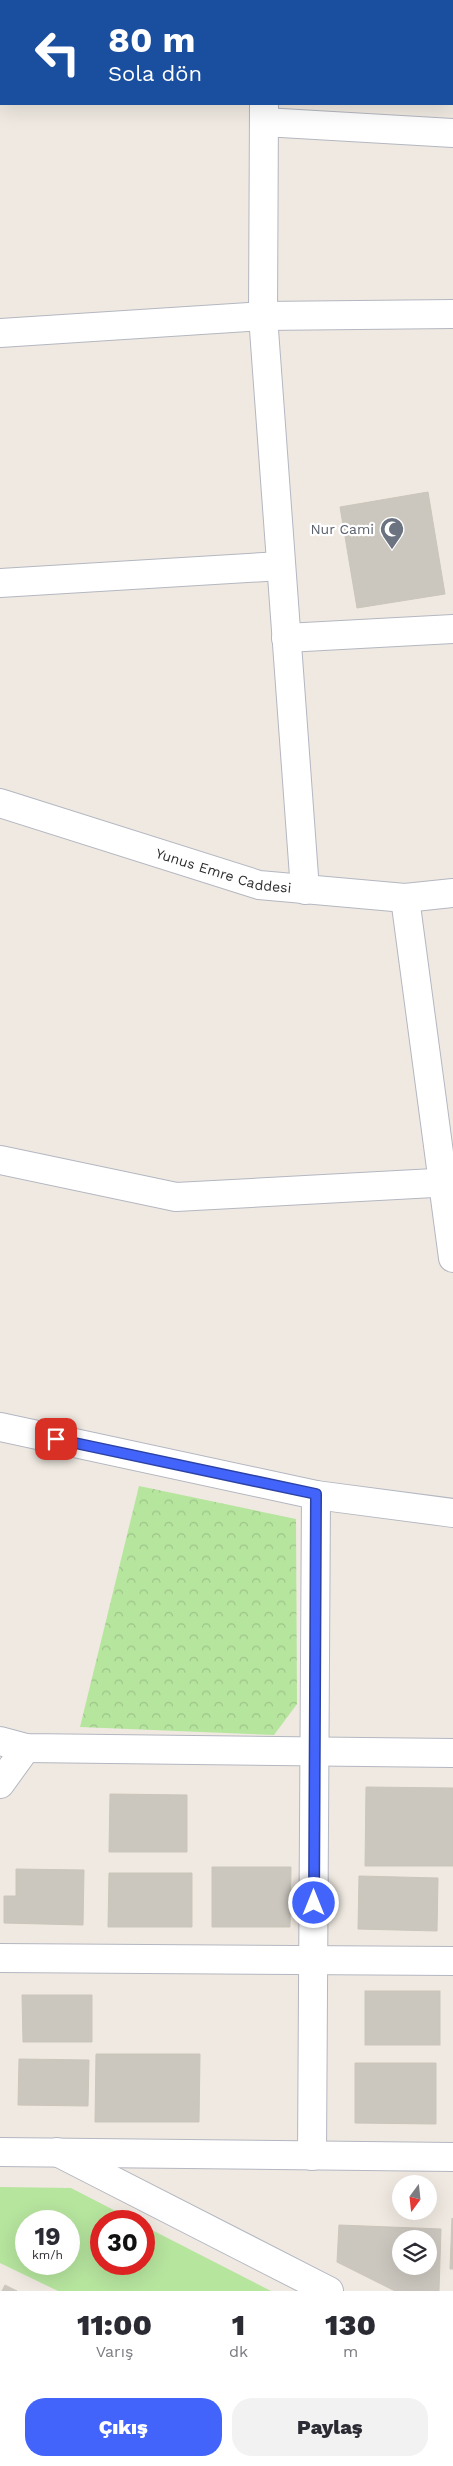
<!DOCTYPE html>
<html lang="tr">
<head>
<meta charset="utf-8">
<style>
  :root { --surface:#fff; --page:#f2f2f3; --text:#2b2b33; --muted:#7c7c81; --accent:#4264fb }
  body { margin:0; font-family:"Work Sans",sans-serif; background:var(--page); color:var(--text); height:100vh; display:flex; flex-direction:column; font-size:19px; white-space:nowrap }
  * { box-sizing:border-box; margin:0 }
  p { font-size:16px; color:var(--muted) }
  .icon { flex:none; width:28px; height:28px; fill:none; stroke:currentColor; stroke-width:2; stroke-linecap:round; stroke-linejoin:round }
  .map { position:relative; height:2291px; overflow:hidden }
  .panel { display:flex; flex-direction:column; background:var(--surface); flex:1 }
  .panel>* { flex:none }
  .guide { position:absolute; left:0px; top:0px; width:454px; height:105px; box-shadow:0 5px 20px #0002; background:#1a4fa0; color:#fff; overflow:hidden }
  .needle { width:32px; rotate:195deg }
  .buttons { position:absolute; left:392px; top:2175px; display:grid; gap:10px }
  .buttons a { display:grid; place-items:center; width:45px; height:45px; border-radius:50%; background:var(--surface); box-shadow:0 5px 20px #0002; font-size:25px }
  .speed { position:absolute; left:15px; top:2210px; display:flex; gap:10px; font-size:25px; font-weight:700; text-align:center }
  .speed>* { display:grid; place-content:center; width:65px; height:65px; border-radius:50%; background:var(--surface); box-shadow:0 5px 20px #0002; line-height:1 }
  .speed small { font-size:12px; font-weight:400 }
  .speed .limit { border:8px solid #d22; background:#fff; color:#111 }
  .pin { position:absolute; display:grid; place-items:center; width:42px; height:42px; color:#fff; margin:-21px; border-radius:10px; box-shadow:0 2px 8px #0006 }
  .me { position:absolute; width:55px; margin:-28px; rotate:0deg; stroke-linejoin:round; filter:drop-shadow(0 0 4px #0008) }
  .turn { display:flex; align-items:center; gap:18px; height:105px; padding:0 25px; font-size:22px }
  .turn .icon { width:65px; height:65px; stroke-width:2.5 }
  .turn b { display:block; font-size:35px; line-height:42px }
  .eta { display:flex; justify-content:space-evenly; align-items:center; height:85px; text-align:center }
  .eta b { font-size:30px; font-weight:800; line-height:35px }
  .cta { display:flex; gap:10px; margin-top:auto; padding:10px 25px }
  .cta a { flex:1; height:58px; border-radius:20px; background:var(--accent); color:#fff; font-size:20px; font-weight:800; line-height:58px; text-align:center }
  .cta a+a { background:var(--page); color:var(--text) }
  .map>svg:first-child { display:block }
</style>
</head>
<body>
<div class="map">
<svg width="453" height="2291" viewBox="0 0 453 2291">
  <defs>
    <pattern id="forest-crowns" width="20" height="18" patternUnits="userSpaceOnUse" patternTransform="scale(1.25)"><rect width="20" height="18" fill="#b6e59e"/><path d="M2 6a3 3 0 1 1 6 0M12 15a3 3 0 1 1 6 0" fill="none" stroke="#9dc588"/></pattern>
  </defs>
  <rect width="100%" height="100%" fill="#efe9e1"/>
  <path fill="#b6e59e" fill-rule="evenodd" d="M0,2187L71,2188L135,2221H101V2264H144V2226L271,2291H58L0,2263ZM26,2221H69V2264H26Z"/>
  <path fill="url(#forest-crowns)" d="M139,1486L296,1519L297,1704L274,1735L80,1727Z"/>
  <g fill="#cbc7bf" stroke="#cbc5ba" fill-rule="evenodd">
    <path d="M428,492L445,594L357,608L340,507Z"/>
    <path d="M366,1787L453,1788V1866H365Z"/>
    <path d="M110,1794L187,1795V1852H109Z"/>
    <path d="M212,1867H291L290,1927H212Z"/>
    <path d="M16,1869L84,1870L83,1925L4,1923V1896H16Z"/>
    <path d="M109,1873H192V1927H108Z"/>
    <path d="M359,1876L438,1878L437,1931L358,1929Z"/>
    <rect x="365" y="1991" width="75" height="54"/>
    <path d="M22,1995H92V2042H23Z"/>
    <path d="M96,2054H200L199,2122H95Z"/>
    <path d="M19,2059L89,2060L88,2106L18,2105Z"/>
    <path d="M355,2063H436V2124L355,2123Z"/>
    <path d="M452,2218L453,2219V2269H450Z"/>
    <path d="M339,2225L441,2229L439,2291H395L337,2262ZM401,2239H429V2266H401Z"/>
    <path d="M5,2285L17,2291H2Z"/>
  </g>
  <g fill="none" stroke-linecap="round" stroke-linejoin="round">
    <g stroke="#b4b7c1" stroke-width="30">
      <g id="minor">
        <path d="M265,1V0"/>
        <path d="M264,104L263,316L305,890"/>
        <path d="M264,122L453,133"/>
        <path d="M0,333L263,316L453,314"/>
        <path d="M0,583L281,566"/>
        <path d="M286,638L453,629"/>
        <path d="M405,898L453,1258"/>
        <path d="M0,1160L176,1197L453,1182"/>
        <path d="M0,1427L316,1495L453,1513"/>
        <path d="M0,1741L26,1748L453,1753"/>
        <path d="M0,1784L26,1748"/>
        <path d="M0,1958L453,1961"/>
        <path d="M57,2152L329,2291"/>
        <path d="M312,2156L316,1495"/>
      </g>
    </g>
    <g stroke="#b4b7c1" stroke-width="30">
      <g id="tertiary">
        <path id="s1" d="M0,803L259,885L405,898L453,893"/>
        <path d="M0,2152L453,2157"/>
      </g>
    </g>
    <use href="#minor" stroke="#fff" stroke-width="28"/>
    <use href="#tertiary" stroke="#fff" stroke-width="28"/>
  </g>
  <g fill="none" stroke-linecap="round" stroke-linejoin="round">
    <g stroke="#2b41a3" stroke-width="12">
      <path id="route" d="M56,1439L316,1494L314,1903"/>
    </g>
    <use href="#route" stroke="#4264fb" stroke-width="9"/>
  </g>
  <defs>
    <g id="mosque-pin" transform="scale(1.25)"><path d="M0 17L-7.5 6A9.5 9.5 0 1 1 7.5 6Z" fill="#6b7280" stroke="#fff"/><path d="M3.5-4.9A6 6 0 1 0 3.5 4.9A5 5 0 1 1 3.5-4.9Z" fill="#fff"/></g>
  </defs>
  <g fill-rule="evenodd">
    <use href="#mosque-pin" x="392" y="529"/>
  </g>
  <g text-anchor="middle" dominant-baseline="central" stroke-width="4.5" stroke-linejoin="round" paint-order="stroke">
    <g font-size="14" fill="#5b616d" stroke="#fff" text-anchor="end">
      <text x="374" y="529">Nur Cami</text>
    </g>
    <g font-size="14" fill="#2e2e2e" stroke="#fff">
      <text stroke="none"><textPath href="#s1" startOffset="234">Yunus Emre Caddesi</textPath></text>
    </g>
  </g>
</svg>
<div class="buttons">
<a><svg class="needle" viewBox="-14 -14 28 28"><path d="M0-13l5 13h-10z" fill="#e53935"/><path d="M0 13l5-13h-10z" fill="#7c7c81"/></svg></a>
<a><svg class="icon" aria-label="layers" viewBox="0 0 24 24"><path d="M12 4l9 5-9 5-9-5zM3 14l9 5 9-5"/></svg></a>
</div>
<div class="speed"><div>19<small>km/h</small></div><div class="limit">30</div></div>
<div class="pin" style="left:56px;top:1439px;background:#d93025"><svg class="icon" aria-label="arrive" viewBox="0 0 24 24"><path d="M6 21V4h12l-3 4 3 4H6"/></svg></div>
<svg class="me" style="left:314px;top:1903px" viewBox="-20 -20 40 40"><circle r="17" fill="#4264fb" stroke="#fff" stroke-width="3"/><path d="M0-11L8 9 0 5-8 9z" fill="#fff"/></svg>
<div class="guide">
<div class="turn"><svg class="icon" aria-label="left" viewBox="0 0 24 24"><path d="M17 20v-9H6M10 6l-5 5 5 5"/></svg><div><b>80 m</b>Sola dön</div></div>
</div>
</div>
<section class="panel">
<div class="eta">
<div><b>11:00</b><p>Varış</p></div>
<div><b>1</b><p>dk</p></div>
<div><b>130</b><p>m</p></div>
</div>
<div class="cta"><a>Çıkış</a><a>Paylaş</a></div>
</section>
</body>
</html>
